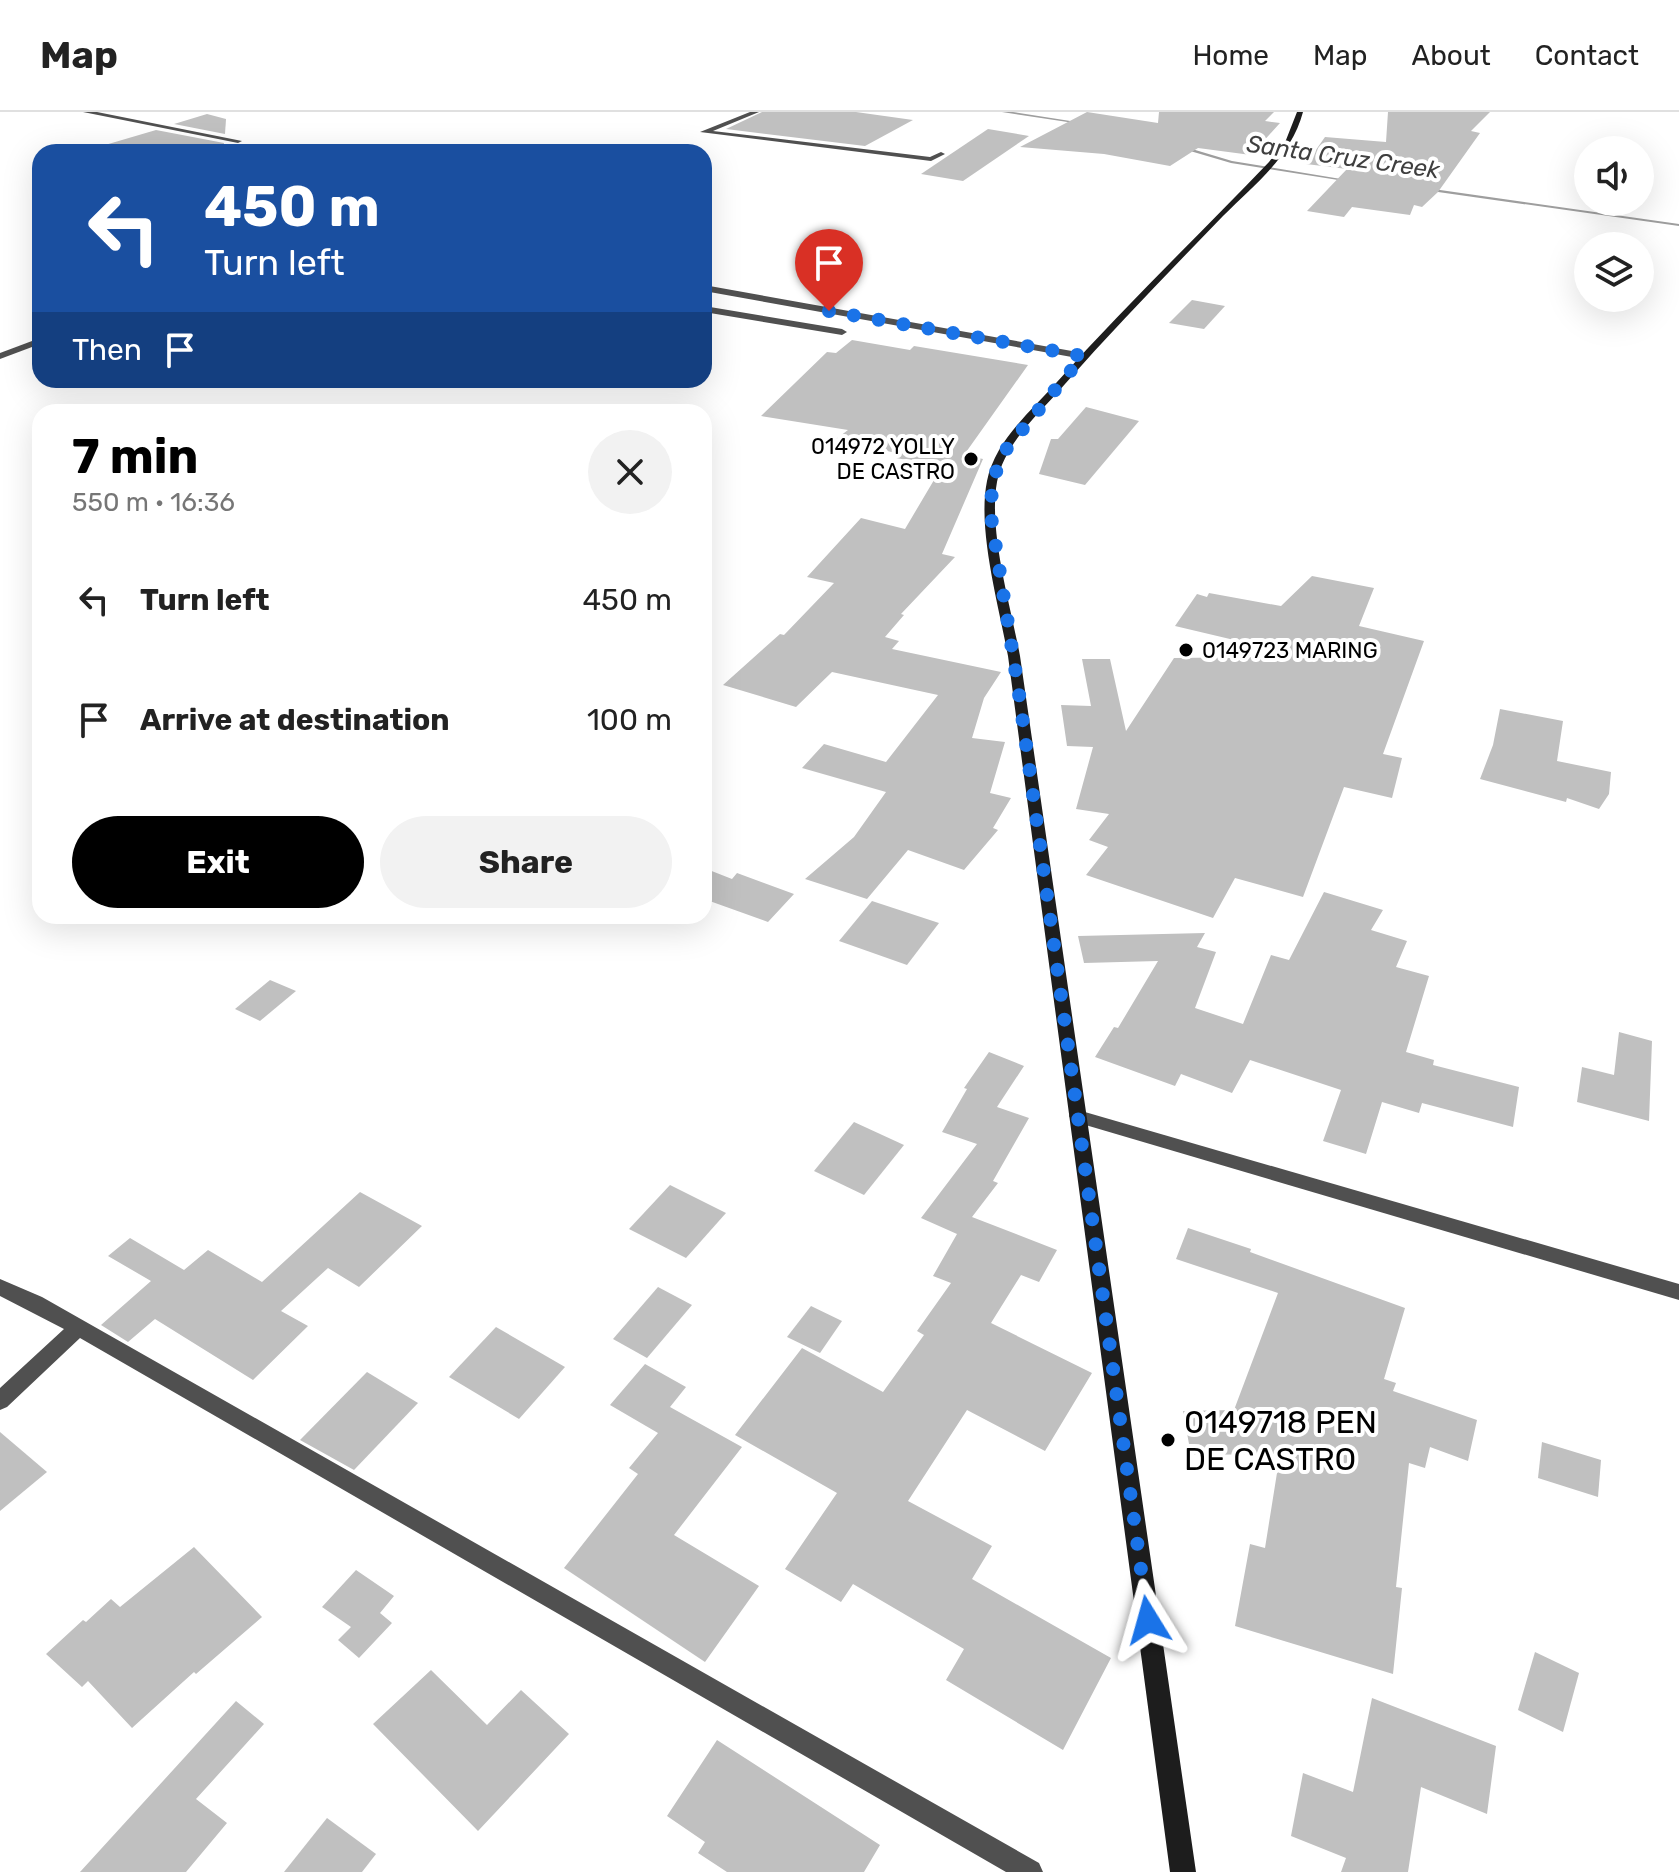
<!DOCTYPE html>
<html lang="en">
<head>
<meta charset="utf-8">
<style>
  :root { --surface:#fff; --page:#f2f2f2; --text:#222; --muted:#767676; --line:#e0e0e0; --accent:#000 }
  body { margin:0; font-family:Rubik,sans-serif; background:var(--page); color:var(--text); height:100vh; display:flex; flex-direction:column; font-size:30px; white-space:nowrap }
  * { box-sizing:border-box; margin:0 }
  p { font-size:26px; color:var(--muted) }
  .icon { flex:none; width:44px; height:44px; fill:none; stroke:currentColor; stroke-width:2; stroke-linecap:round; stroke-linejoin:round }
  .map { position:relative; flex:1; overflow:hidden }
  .side { position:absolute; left:32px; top:292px; width:680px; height:520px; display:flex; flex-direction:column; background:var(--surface); border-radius:24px; box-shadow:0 8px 32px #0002 }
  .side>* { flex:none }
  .guide { position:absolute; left:32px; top:32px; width:680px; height:244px; border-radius:24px; box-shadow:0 8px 32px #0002; background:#1a4fa0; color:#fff; overflow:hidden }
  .controls { position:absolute; left:1574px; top:24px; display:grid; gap:16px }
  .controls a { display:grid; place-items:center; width:80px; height:80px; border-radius:50%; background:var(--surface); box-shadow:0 8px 32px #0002; font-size:40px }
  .pin { position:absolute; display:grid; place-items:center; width:68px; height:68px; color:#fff; margin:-82px -34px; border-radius:50% 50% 50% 0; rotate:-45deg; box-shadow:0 0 8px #0007 }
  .pin .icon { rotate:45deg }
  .me { position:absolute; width:88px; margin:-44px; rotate:352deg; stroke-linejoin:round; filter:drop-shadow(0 0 6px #0008) }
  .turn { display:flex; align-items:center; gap:28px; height:168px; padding:0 40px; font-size:36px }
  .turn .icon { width:104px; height:104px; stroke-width:2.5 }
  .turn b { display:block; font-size:56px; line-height:68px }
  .then { display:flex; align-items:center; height:76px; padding:0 40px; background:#0003; gap:16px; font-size:30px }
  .round { display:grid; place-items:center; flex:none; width:84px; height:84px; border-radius:42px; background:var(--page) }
  .head { display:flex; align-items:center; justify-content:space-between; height:136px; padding:0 40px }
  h1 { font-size:48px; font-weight:700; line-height:60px; color:var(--accent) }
  .action { display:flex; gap:16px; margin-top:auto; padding:16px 40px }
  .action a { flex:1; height:92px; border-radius:48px; background:var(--accent); color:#fff; font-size:32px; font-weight:700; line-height:92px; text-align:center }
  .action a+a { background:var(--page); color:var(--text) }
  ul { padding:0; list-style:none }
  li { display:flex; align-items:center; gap:24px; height:120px; padding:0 40px }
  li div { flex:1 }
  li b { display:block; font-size:30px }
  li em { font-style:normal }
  header { display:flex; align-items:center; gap:48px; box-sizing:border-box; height:112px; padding:0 40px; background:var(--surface); border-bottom:2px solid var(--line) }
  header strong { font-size:38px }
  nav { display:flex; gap:44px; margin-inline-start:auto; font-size:28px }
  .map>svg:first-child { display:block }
</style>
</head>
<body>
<header>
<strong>Map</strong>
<nav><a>Home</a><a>Map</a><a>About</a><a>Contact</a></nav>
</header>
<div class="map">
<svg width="1679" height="1760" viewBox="0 0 1679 1760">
  <rect width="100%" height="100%" fill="#fff"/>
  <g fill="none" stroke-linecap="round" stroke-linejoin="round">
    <g fill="#9e9e9e" fill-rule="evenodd">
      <path d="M1002,0H1013L1083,11L1081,12Z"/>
      <path d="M1182,34L1232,49L1353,69L1351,70L1231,51L1180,36Z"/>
      <path d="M1426,76L1679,112V114L1424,78Z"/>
    </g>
  </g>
  <g fill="#c0c0c0">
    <path d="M762,0H856L913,8L865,34L726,17Z"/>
    <path d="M1087,0L1158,11L1159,0H1274L1265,9L1280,11L1251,43L1198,36L1170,54L1104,42L1020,35Z"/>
    <path d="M1388,0H1490L1471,19L1480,21L1438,80L1422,95L1414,93L1410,103L1352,95L1344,105L1307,99L1347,57L1306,52L1325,25L1386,30Z"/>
    <path d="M207,2L226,7L225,22L174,12Z"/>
    <path d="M988,17L1029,24L963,69L921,62Z"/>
    <path d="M156,18L224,31L223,40H106L105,33Z"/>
    <path d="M1192,188L1225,194L1204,217L1169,211Z"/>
    <path d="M852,228L910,238L914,234L1028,253L964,343L983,347L942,442L955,445L901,502L904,503L885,525L899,529L892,537L1001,560L984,586L972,626L1005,630L990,681L1011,686L993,716L998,718L964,758L908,738L867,787L805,767L854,725L886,680L802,656L824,632L886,650L938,583L832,560L796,595L723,573L780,522L784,523L834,471L807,465L861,406L905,417L934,368L924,366L935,353L896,346L900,342L836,327L848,318L761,304L827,240L836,241Z"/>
    <path d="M1086,295L1139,309L1085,373L1039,362L1051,327H1058Z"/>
    <path d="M1312,464L1374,476L1359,514L1424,529L1383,642L1402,646L1392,686L1344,675L1303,785L1235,766L1213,806L1086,763L1108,735L1089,728L1109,702L1076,697L1093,635L1067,634L1061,593L1091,594L1082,547H1110L1126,619L1174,546L1267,545L1268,536L1175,514L1197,482L1207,485L1209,481L1281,494Z"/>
    <path d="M1500,597L1563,609L1557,649L1611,660L1609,682L1599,697L1567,686L1566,690L1480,667L1493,633Z"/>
    <path d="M704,756L732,767L737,761L794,782L768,810L704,787Z"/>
    <path d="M1324,780L1383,798L1371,818L1407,829L1396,855L1429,864L1406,940L1434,948L1433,953L1519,975L1513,1015L1422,991L1419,1001L1382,990L1366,1042L1323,1029L1341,978L1250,948L1232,981L1181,962L1175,974L1095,945L1114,915L1118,916L1158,849L1084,851L1078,824L1205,821L1197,835L1216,840L1195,896L1243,912L1271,843L1289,848Z"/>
    <path d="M872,789L939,811L907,853L839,829Z"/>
    <path d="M270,868L296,879L260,909L235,897Z"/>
    <path d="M1619,920L1652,929L1649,1009L1577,990L1582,955L1614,963Z"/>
    <path d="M989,940L1024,954L997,995L1029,1006L993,1069L998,1071L972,1105L1057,1138L1039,1170L1021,1163L991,1211L1092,1261L1045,1339L967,1298L908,1389L992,1434L972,1467L1111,1546L1063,1638L946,1568L964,1537L853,1472L841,1490L785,1457L837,1381L735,1323L802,1236L883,1280L924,1223L917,1219L951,1171L933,1164L957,1122L921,1106L977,1032L942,1020L967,977L964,976Z"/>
    <path d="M854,1010L904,1033L864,1083L814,1059Z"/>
    <path d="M670,1073L726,1101L686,1146L629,1117Z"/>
    <path d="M360,1080L422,1114L359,1175L328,1156L281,1199L308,1214L253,1268L155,1207L128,1230L101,1213L151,1169L108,1144L130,1126L184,1158L208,1138L262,1170Z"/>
    <path d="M1188,1116L1251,1137L1250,1140L1405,1196L1384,1267L1396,1271L1393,1279L1477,1308L1468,1349L1430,1335L1425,1356L1409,1351L1396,1475L1402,1476L1393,1562L1235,1514L1250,1432L1265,1436L1280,1342L1191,1343L1183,1299L1234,1298L1278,1181L1176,1147Z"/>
    <path d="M658,1175L692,1193L647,1246L613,1227Z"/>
    <path d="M811,1194L842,1209L820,1241L787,1225Z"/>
    <path d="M496,1215L565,1255L519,1307L449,1265Z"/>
    <path d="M645,1252L686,1275L670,1295L742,1335L674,1423L759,1474L705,1550L564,1456L638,1362L629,1356L658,1321L610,1293Z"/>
    <path d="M367,1260L418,1291L354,1358L300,1328Z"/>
    <path d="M0,1320L47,1360L0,1399Z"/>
    <path d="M1542,1330L1601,1348L1598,1385L1538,1366Z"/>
    <path d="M194,1435L262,1505L196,1562L194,1560L132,1616L88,1569L82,1575L46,1542L83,1508L86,1510L111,1487L120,1495Z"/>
    <path d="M356,1458L394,1484L380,1501L392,1511L359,1546L338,1528L351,1515L322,1495Z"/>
    <path d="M1535,1540L1579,1561L1563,1620L1518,1598Z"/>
    <path d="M431,1558L487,1613L521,1578L569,1622L478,1719L373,1612Z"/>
    <path d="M1372,1586L1496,1634L1487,1702L1421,1675L1408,1760H1341L1346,1746L1291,1724L1303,1661L1353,1680Z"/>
    <path d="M236,1589L264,1612L196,1687L227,1711L186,1760H80Z"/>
    <path d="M717,1628L880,1733L864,1760H727L698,1741L705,1730L667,1704Z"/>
    <path d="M327,1706L376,1742L362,1760H284Z"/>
  </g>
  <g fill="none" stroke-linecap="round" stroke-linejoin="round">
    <path fill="#505050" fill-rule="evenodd" d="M1078,998L1679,1172V1188L1072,1009L1069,1004L1072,999Z"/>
    <g fill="#505050" fill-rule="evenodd">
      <path d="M83,0H97L242,29L238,31Z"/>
      <path d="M750,0H759L713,19L930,45L941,40L945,42L931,49L700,20Z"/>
      <path d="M704,173L1083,241L1088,244L1083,247L704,179Z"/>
      <path d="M704,194L842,217L847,220L842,223L704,200Z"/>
      <path d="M40,226V232L0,247V241Z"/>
      <path d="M0,1167L42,1185L1039,1751L1043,1760H1006L80,1226L7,1295L0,1298V1276L64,1217L0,1184Z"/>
    </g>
    <path fill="#1d1d1d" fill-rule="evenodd" d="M1297,0H1303C1291,45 1255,72 1223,104C1170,159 1116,214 1065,272C1040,301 1004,331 997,370C988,420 1011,494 1020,544L1196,1760H1170L1008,544C999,494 977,418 987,369C995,329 1031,299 1057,270C1125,194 1198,124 1269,50L1286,28Z"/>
  </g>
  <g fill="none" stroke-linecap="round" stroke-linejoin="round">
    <path stroke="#1a73e8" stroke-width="14" stroke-dasharray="0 25.2" d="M829,199L1083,244L1004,340L992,370L991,404L1018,575L1148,1508"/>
  </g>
  <g fill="#000" stroke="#fff" stroke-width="3">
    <circle cx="971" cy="347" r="8"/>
    <circle cx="1186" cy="538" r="8"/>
    <circle cx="1168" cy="1328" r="8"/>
  </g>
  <g text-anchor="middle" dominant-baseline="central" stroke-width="8" stroke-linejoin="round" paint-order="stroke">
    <g font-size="22" fill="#000" stroke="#fff" text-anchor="end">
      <text x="955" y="334">014972 YOLLY<tspan x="955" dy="25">DE CASTRO</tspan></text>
      <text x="1202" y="538" text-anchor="start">0149723 MARING</text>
    </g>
    <g font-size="24" font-style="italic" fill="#3f3f3f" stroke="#fff">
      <text transform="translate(1343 45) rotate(8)">Santa Cruz Creek</text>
    </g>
    <g font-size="32" fill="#000" stroke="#fff" text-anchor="start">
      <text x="1184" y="1310">0149718 PEN<tspan x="1184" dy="37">DE CASTRO</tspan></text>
    </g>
  </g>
</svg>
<div class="controls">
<a><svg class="icon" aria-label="sound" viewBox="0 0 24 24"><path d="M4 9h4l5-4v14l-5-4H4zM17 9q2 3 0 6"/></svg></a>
<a><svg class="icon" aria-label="layers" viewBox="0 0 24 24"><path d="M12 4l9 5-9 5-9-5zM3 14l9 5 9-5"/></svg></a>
</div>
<div class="pin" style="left:829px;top:199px;background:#d93025"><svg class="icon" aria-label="arrive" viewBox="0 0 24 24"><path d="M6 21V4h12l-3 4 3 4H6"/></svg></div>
<svg class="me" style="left:1148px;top:1508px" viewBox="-20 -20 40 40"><path d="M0-17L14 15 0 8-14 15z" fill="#1a73e8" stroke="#fff" stroke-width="4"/></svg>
<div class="guide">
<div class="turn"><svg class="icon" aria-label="left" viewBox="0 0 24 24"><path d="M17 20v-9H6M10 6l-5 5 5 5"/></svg><div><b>450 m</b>Turn left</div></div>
<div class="then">Then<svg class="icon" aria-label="arrive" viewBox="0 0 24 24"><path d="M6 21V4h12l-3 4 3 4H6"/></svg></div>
</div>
<section class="side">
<div class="head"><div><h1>7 min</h1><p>550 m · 16:36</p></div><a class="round"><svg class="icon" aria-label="close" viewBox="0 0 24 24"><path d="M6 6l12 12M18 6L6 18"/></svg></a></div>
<ul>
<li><svg class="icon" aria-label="left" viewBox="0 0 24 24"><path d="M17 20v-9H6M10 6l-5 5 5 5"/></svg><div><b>Turn left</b></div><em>450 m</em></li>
<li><svg class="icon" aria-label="arrive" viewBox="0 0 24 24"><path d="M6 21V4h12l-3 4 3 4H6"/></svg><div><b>Arrive at destination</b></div><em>100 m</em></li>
</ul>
<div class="action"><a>Exit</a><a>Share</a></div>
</section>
</div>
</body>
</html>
